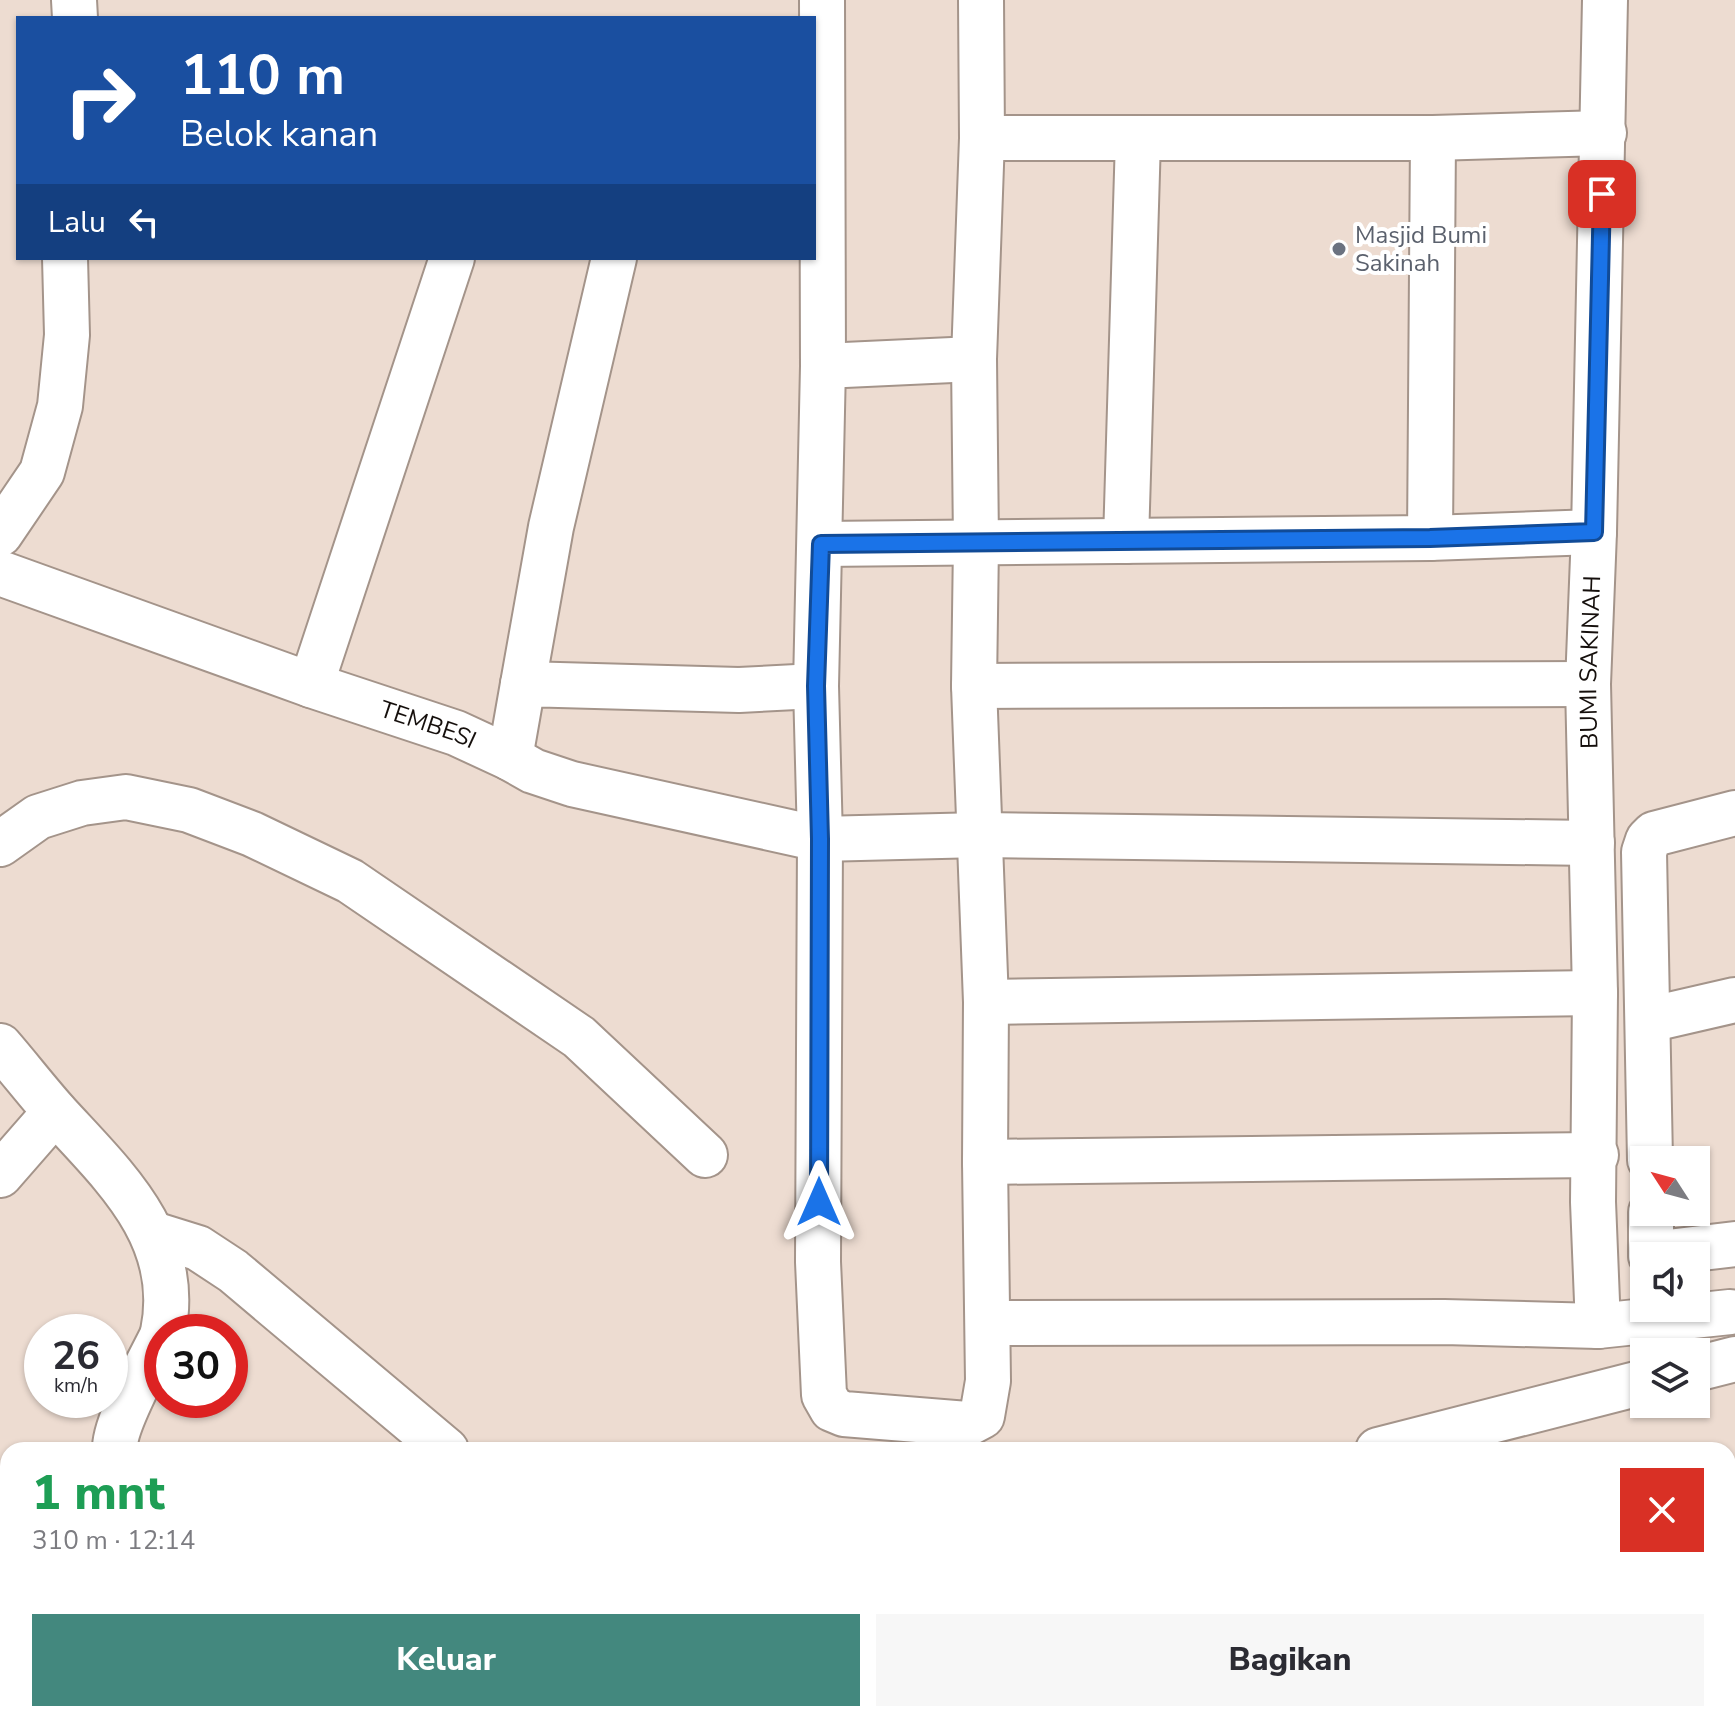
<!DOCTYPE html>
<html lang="id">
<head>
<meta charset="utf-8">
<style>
  :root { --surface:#fff; --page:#f7f7f7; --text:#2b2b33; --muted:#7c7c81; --accent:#43887e }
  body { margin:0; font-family:"Nunito Sans",sans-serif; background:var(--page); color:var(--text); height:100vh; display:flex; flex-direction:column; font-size:30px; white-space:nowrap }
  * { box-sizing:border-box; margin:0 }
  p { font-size:26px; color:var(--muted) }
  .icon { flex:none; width:44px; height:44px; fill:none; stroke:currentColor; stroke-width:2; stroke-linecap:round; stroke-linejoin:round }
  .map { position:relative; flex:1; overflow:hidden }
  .sheet { position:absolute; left:0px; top:1442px; width:1736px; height:280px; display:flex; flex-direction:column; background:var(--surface); border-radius:24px 24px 0 0; box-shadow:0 2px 6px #0004 }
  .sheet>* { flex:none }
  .hud { position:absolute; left:16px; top:16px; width:800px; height:244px; border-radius:0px; box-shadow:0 2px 6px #0004; background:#1a4fa0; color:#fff; overflow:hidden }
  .needle { width:52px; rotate:306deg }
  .buttons { position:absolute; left:1630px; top:1146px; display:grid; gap:16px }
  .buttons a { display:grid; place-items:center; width:80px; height:80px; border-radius:0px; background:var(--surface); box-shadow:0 2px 6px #0004; font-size:40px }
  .speed { position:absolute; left:24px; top:1314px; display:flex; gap:16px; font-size:40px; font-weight:700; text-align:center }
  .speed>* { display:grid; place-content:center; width:104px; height:104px; border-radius:50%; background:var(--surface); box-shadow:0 2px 6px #0004; line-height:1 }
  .speed small { font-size:20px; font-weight:400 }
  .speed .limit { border:12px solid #d22; background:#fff; color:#111 }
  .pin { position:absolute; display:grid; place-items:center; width:68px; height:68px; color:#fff; margin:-34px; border-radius:16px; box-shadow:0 4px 12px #0006 }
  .me { position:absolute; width:88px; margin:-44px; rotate:0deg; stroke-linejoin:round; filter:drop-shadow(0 0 6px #0008) }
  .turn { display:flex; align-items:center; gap:28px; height:168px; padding:0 32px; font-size:36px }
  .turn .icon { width:104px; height:104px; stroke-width:2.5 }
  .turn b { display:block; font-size:56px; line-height:68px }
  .then { display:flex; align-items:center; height:76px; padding:0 32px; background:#0003; gap:16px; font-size:30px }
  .round { display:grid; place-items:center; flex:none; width:84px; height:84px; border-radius:0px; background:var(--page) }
  .summary { display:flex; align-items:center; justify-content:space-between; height:136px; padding:0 32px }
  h1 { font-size:48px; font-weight:800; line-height:60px; color:#1e9e55 }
  .cta { display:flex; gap:16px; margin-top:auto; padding:16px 32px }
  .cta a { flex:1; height:92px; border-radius:0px; background:var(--accent); color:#fff; font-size:32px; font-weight:800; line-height:92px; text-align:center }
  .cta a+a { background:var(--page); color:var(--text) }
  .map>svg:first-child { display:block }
</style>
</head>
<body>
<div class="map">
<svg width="1735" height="1722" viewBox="0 0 1735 1722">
  <rect width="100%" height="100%" fill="#eddcd1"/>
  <path fill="#60255b" d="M1031,1714H1080L1083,1722H1033Z"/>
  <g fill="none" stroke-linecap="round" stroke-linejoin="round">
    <g stroke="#a4948a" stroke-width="48">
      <g id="minor">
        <path d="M74,0L75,18"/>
        <path d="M822,0L823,366L816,686L820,839L818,1262L824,1395L832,1409L844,1414L967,1424L982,1416L988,1381L985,1162L986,1002L974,686L976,543L974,359L982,138L981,0"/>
        <path d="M982,138H1433L1604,133"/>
        <path d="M823,366L974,359"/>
        <path d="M0,534L42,472L60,406L67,335L65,258"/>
        <path d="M1430,538L1433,138"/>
        <path d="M1126,541L1138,139"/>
        <path d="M821,544L1430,538L1594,532"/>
        <path id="s1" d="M0,573L311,685L456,733L510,758L523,684L739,690L816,686"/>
        <path d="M523,684L551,527L614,258"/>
        <path d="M311,685L452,258"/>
        <path d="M974,686L1588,684"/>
        <path d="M510,758L533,771L572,784L820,839L981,835L1592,843"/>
        <path d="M0,844L38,817L82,803L126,797L189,810L252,834L350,881L579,1037L705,1155"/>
        <path d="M986,1002L1595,993"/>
        <path d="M1648,1020L1735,1000"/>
        <path d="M0,1046C20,1069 39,1094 59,1116C117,1179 182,1239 163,1332"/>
        <path d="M1650,1160L1644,852L1648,840L1654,834L1735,813"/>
        <path d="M985,1162L1596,1155"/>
        <path d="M0,1175L55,1112"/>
        <path d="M1651,1212V1256"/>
        <path d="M153,1234L198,1248L233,1271L446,1450"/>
        <path d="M1651,1254L1735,1244"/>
        <path d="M989,1323L1444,1322L1598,1326L1730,1312"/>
        <path id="s2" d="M1598,1326L1593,1202L1595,993L1588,684L1594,532L1605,0"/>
        <path d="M1696,1369L1735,1359"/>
        <path d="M115,1450C113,1425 150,1361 162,1336"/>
        <path d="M1378,1450L1644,1382"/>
        <path d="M1728,1555L1735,1553"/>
        <path d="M0,1560L8,1552"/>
        <path d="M240,1714L244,1722"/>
        <path d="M841,1714L842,1722"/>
        <path d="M1006,1714L1008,1722"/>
        <path d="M1294,1714L1296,1722"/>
        <path d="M1463,1714L1465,1722"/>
        <path d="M1628,1714L1629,1722"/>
        <path d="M723,1722L724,1714"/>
      </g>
    </g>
    <use href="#minor" stroke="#fff" stroke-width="44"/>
  </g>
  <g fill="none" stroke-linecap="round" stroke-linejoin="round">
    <g stroke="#114b97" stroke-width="20">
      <path id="route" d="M819,1202L820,839L816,686L821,544L1430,538L1594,532L1602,194"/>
    </g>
    <use href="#route" stroke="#1a73e8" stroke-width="14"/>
  </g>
  <circle fill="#6b7280" stroke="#fff" stroke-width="3" cx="1339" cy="249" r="8"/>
  <g text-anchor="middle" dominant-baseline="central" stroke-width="8" stroke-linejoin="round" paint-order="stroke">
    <g font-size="24" fill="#5b616d" stroke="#fff" text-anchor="start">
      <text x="1355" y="235">Masjid Bumi<tspan x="1355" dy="28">Sakinah</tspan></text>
    </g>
    <g font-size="24" fill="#150f0c" stroke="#fff">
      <text stroke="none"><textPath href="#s2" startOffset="664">BUMI SAKINAH</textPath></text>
      <text stroke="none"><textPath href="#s1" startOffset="454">TEMBESI</textPath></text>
    </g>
  </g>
</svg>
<div class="buttons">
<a><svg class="needle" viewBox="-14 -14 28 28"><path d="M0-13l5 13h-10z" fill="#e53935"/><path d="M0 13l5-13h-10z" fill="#7c7c81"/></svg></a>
<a><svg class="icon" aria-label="sound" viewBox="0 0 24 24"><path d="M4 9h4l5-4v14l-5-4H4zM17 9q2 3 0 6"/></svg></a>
<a><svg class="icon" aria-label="layers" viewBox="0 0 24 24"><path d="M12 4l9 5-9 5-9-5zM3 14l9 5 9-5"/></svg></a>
</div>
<div class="speed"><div>26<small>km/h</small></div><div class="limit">30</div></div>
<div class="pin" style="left:1602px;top:194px;background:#d93025"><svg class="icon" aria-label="arrive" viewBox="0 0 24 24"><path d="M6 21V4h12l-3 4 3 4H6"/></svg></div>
<svg class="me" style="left:819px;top:1202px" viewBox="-20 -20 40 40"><path d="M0-17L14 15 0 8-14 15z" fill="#1a73e8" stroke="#fff" stroke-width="4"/></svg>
<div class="hud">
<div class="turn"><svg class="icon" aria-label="right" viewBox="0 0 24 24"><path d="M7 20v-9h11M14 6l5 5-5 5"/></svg><div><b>110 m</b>Belok kanan</div></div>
<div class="then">Lalu<svg class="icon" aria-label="left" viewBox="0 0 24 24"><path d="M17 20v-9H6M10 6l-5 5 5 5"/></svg></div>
</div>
<section class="sheet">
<div class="summary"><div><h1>1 mnt</h1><p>310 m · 12:14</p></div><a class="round" style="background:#d93025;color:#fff"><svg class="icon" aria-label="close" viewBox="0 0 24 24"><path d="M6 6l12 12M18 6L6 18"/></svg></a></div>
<div class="cta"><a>Keluar</a><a>Bagikan</a></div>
</section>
</div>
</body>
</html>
